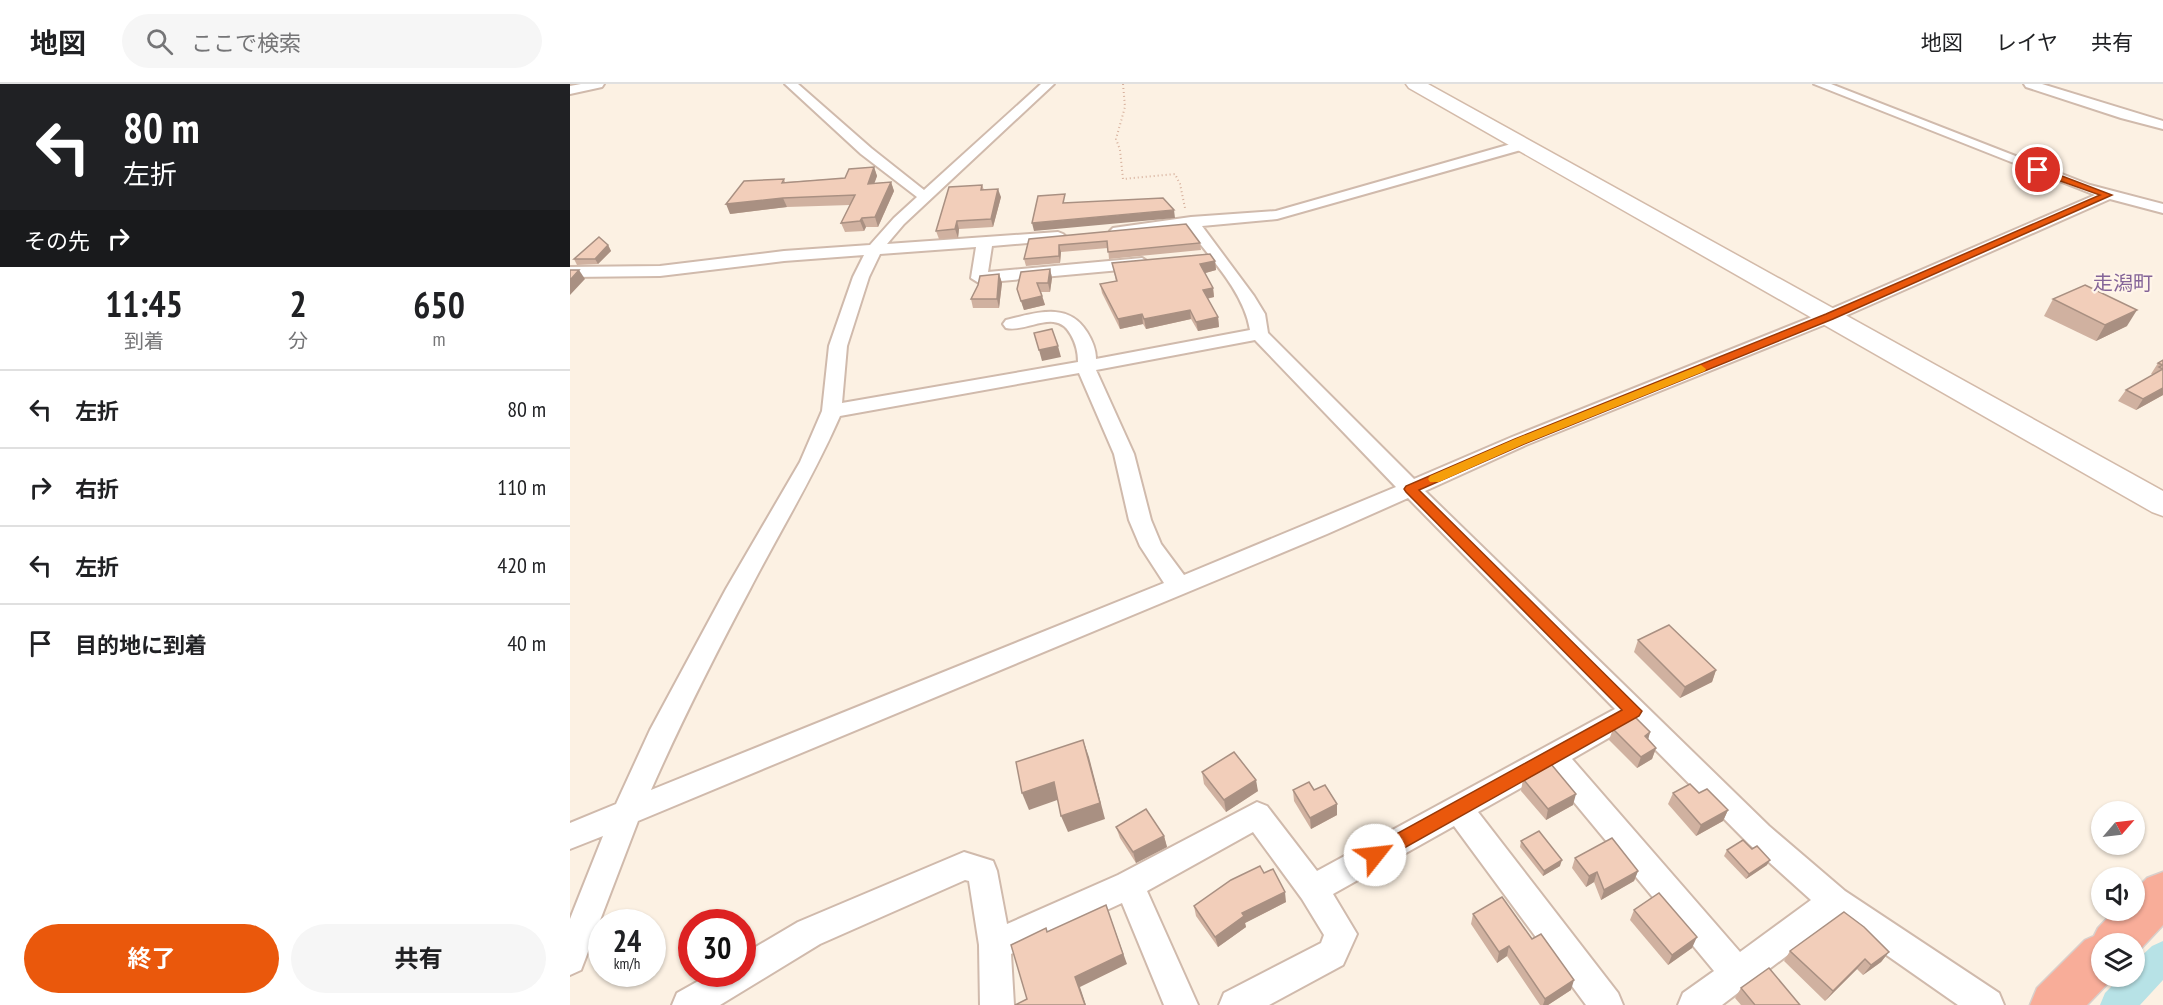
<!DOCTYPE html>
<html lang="ja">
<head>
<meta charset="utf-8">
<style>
  :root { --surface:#fff; --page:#f6f6f6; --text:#202124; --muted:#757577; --line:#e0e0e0; --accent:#ea580c }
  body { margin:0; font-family:"PT Sans Narrow","Noto Sans JP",sans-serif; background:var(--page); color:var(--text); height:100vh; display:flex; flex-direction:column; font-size:22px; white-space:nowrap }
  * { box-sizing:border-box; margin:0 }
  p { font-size:20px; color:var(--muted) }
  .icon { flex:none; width:33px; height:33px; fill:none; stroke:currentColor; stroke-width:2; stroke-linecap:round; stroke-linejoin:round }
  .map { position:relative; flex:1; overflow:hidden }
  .sheet { display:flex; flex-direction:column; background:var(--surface); width:570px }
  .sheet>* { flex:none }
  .banner { background:#202124; color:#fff; overflow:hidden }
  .needle { width:39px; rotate:62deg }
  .fabs { position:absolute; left:1521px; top:717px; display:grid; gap:12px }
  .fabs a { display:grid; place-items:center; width:54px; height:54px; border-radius:50%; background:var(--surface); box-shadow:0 2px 4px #0004; font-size:30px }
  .speed { position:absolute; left:18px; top:825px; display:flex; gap:12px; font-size:30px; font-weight:700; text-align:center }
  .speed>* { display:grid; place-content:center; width:78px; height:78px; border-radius:50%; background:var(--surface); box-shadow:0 2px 4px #0004; line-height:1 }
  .speed small { font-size:15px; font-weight:400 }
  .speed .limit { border:9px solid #d22; background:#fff; color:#111 }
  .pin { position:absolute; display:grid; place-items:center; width:51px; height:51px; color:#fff; margin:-26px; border:3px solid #fff; border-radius:50%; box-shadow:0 2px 6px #0007 }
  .me { position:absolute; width:66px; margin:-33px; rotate:61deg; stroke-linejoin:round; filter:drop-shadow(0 0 4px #0008) }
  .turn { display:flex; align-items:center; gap:21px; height:126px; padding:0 24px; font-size:27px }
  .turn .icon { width:78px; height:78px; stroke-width:2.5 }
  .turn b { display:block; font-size:42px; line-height:51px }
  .then { display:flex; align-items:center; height:57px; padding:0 24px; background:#0003; gap:12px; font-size:22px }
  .eta { display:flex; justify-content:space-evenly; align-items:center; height:102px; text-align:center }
  .eta b { font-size:36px; font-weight:700; line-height:42px }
  .primary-button { display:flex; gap:12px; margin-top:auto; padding:12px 24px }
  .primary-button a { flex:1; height:69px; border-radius:36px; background:var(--accent); color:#fff; font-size:24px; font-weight:700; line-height:69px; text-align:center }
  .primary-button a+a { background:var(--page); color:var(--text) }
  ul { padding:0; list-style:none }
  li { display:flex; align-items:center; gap:18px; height:78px; padding:0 24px; border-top:2px solid var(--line) }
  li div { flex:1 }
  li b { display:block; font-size:22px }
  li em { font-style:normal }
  header { display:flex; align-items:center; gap:36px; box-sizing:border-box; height:84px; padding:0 30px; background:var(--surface); border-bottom:2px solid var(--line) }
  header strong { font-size:28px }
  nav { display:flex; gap:33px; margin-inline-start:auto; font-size:21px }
  .search { width:420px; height:54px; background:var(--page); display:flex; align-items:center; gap:15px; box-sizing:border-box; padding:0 21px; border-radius:33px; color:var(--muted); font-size:22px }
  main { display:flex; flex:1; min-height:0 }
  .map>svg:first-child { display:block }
</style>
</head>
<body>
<header>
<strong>地図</strong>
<div class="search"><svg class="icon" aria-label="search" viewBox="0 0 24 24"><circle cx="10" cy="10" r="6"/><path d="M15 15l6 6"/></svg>ここで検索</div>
<nav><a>地図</a><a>レイヤ</a><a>共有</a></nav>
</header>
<main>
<section class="sheet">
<div class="banner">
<div class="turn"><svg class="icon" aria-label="left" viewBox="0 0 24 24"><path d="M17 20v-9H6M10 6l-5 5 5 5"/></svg><div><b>80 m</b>左折</div></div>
<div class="then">その先<svg class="icon" aria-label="right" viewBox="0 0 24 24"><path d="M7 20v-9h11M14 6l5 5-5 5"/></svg></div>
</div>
<div class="eta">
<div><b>11:45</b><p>到着</p></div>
<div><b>2</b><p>分</p></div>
<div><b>650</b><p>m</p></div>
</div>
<ul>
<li><svg class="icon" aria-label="left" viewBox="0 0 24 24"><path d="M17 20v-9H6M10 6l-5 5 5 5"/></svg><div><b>左折</b></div><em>80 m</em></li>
<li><svg class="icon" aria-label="right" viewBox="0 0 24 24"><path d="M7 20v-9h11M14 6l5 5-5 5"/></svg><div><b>右折</b></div><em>110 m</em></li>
<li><svg class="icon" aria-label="left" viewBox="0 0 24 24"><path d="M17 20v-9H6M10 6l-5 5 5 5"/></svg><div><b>左折</b></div><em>420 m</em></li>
<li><svg class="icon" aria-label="arrive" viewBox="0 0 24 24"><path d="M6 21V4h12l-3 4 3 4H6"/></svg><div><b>目的地に到着</b></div><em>40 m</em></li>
</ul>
<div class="primary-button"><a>終了</a><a>共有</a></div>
</section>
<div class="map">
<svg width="1593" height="921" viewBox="0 0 1593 921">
  <rect width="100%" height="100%" fill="#fcf1e3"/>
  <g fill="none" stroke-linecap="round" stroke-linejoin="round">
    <path fill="#b7e2e6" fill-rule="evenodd" d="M1593,857V896L1570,921H1530L1535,909L1552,892H1564V879L1582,862Z"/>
    <g stroke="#d0baac" stroke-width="4">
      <g id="street">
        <path d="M11,0H34L32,3L0,10V2Z"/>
        <path d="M215,0H228L301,64L354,106L471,0H484L334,140L317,160L488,148L493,150L496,153L493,156L422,162L418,188L572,174L580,179L572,184L409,199L401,194L406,163L310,170L299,193L277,262L272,319L508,278C508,268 506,260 501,251C486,223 458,249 436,244L433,240L436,236C465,229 498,217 517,248C522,256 526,265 526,275L680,246C674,208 640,174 617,143L548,152L543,150L540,147L543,144L621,133L706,127L948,58H958L960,61L958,64L707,135L632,142L684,212L695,230L698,249L844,395L942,353L1254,228L1525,111L1244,0H1261L1520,101L1593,120V129L1540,115L1266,236L956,361L855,407L1199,742L1275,807L1429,909L1434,921H1388L1265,835L1152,921H1108L1113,909L1144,887L979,688L908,728L1048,909L1053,921H1016L884,742L763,810L787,850L773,881L699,921H649L654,909L751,859L754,851L732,815L683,748L577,807L628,921H594L552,819L441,870L444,921H410L409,861L399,797L395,796L250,860L150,921H102L107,909L141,890H172V871L228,838L394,768L423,777L427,787L437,840L548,791L687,718L697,722L747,787L1045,625L838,414L757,450L68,737L11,886L0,891V835L33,752L0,765V739L46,720L80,646L156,505L230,378L252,327L259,262L283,193L294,171L214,177L90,192L0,193V183L90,182L214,167L300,161L324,134L347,113L291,70ZM685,256L826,403L614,491L591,460L581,436L564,370L526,286ZM509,289L544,370L559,436L570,462L594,499L81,706C111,638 145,571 180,505C210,447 244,392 270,332ZM1061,641L1179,760L1241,816L1170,868L1002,675Z"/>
        <path d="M1454,0H1472L1593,37V45L1551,34L1456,3Z"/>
      </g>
    </g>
    <g stroke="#d3baa9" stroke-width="3">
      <path id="secondary" d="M836,0H858L1593,407V432L1582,428L839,4Z"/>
    </g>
    <g stroke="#d8d0cc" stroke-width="3">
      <path id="highway" d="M1593,788V841L1564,872V860H1532V892H1545L1517,921H1460L1467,904L1515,856L1524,852L1528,844L1545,826H1564V807L1577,794Z"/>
    </g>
    <path stroke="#d7b19d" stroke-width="2" stroke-dasharray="1 3" stroke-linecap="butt" d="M553,0L555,23L546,55L550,66L553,95L605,90L610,100L615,124"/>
    <use href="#street" fill="#fff" fill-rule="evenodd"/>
    <use href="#secondary" fill="#fff" fill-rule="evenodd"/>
    <use href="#highway" fill="#f8ad99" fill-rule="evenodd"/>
  </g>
  <g fill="#d0b1a0">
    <path d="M304,83L307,92L304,99L321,98L324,107L308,143H296L294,147L275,148L271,139L280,121L217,123L160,130L214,95L215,98L275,94Z"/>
    <path d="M412,101L414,106L431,113L423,143L389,145L388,154L369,155L366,147Z"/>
    <path d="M459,155L630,159L631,166L539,175L538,164L491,168L490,179L456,182L454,175Z"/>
    <path d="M38,161L41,167L28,180L7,181L4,175Z"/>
    <path d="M645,177L646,186L635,189L643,204L644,213L637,215L648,233L649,243L628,247L621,235L576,245L573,240L550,245L532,209L530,200L546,197L542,179Z"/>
    <path d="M480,185L482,194L480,208H471L475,221L454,226L447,205Z"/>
    <path d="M429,190L432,199L429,224H403L401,215L408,201Z"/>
    <path d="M1483,215L1557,242L1526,257L1474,232Z"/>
    <path d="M1593,276V311L1566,326L1548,317L1556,306L1583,291L1581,290L1588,279Z"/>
    <path d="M1068,556L1146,586L1142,598L1110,614L1064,568Z"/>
    <path d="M1043,645L1080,648L1078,655L1086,664L1082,675L1067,684L1039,656Z"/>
    <path d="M632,688L688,707L656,728L634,700Z"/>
    <path d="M953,695L1003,721L976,736L951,707Z"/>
    <path d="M723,706H744L767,731L741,745L724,717Z"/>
    <path d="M1103,709H1129L1158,726L1153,737L1126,752L1098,720Z"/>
    <path d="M546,743L594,752L597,763L566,779L550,754Z"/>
    <path d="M951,757L990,782L973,792L950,763Z"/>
    <path d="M1157,766L1197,781L1176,795L1154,772Z"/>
    <path d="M1005,774L1068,787L1064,797L1031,816L1024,798L1016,803L1002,784Z"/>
    <path d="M694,789L716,818L675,839L676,843L648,863L626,832L624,822Z"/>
    <path d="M1064,826L1122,864L1098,881L1060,836Z"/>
    <path d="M903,830L1001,906L978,921H970L937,872L927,879L901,840Z"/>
    <path d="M1220,867L1319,868L1311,878L1293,891L1287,885L1255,917L1214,877Z"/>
    <path d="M1171,904L1230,921H1171L1165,914Z"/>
  </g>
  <g fill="#a99082">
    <path d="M304,83L307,92L301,109L298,100Z"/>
    <path d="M321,98L324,107L308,143L305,133Z"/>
    <path d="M428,105L431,113L423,143L421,135Z"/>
    <path d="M213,114L217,123L160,130L156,120Z"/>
    <path d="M604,126L605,134L464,147L462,139Z"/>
    <path d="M292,134L296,143L294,147L290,137Z"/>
    <path d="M387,137L389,145L388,154L385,145Z"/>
    <path d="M38,161L41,167L28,180L25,175Z"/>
    <path d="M489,161L491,168L490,179L489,172Z"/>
    <path d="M645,177L646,186L632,190L630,180Z"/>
    <path d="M480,185L482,194L480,208L478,199Z"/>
    <path d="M9,186L15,195L0,211V196Z"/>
    <path d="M429,190L432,199L429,224L427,215Z"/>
    <path d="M643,204L644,213L634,215L633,206Z"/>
    <path d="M472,212L475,221L454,226L451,217Z"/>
    <path d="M620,226L621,235L576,245L574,235Z"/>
    <path d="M1567,226L1557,242L1526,257L1535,241Z"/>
    <path d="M572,230L573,240L550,245L548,235Z"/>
    <path d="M648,233L649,243L628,247L626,238Z"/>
    <path d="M488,262L491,273L472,277L469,266Z"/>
    <path d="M1593,304V311L1566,326L1573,315Z"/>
    <path d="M1146,586L1142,598L1110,614L1115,603Z"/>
    <path d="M1080,648L1077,660L1075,652Z"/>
    <path d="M513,656L519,673L535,735L498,748L491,732Z"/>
    <path d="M1086,664L1082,675L1067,684L1071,673Z"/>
    <path d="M686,696L688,707L656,728L654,716Z"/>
    <path d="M484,698L490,715L459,726L452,709Z"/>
    <path d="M1006,710L1003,721L976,736L978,725Z"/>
    <path d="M767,720V731L741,745L740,734Z"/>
    <path d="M1158,726L1153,737L1126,752L1131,741Z"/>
    <path d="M594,752L597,763L566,779L563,768Z"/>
    <path d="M992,776L990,782L973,792L974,787Z"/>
    <path d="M1200,776L1197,781L1176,795L1179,790Z"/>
    <path d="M1068,787L1064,797L1031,816L1034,806Z"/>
    <path d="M1027,788L1024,798L1016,803L1019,792Z"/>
    <path d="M715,808L716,818L675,839L676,843L648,863L645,853L672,829Z"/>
    <path d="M536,821L557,880L510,903L516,921H515L505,893Z"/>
    <path d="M1127,853L1122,864L1098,881L1102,871Z"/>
    <path d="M939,862L937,872L927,879L929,868Z"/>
    <path d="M1319,868L1311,878L1293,891L1301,881Z"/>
    <path d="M1295,875L1287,885L1255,917L1263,907Z"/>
    <path d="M1004,896L1001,906L978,921H973L975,915Z"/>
  </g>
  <g fill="#f2ceba" stroke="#a99082" stroke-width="1.5">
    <path d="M304,83L298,100L321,98L305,133L292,134L290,137L271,139L285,111L213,114L156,120L174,97L214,95L212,99L275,94L279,85Z"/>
    <path d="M412,101L411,106L428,105L421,135L387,137L385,145L366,147L379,103Z"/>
    <path d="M495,110L493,119L593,114L604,126L462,139L468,112Z"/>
    <path d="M616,140L630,159L538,168L537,157L489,161V172L454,175L459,155Z"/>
    <path d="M29,153L38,161L25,175H4Z"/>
    <path d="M640,170L645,177L630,180L643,204L633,206L648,233L626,238L620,226L574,235L572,230L548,235L530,200L547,197L542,179Z"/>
    <path d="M480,185L478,199H467L472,212L451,217L447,205L451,188Z"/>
    <path d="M0,186H9L0,196Z"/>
    <path d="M429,190L427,215H401L408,201L410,192Z"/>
    <path d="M1515,201L1567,226L1535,241L1483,215Z"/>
    <path d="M482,245L488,262L469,266L464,249Z"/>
    <path d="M1593,276V304L1573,315L1556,306L1593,285L1589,283L1593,281L1588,279Z"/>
    <path d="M1099,541L1146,586L1115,603L1068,556Z"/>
    <path d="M1064,632L1080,648L1075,652L1086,664L1071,673L1043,645Z"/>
    <path d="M513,656L530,719L491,732L484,698L452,709L446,678Z"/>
    <path d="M664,668L686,696L654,716L632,688Z"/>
    <path d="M981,680L1006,710L978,725L953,695Z"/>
    <path d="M739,698L744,706L755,701L767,720L740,734L723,706Z"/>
    <path d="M1120,700L1129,709L1137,705L1158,726L1131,741L1103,709Z"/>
    <path d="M576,725L594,752L563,768L546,743Z"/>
    <path d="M969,747L992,776L974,787L951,757Z"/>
    <path d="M1042,754L1068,787L1034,806L1027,788L1019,792L1005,774Z"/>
    <path d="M1173,756L1182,765L1187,762L1200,776L1179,790L1157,766Z"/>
    <path d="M690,782L694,789L703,785L715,808L672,829L674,832L645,853L624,822L661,796Z"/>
    <path d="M1089,809L1127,853L1102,871L1064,826Z"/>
    <path d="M932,813L962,855L971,850L1004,896L975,915L939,862L929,868L903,830Z"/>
    <path d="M536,821L553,870L505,893L515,921H445L457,915L441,861L476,844L477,848Z"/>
    <path d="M1274,828L1294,843L1319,868L1301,881L1295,875L1263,907L1220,867Z"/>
    <path d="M1199,884L1230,921H1185L1171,904Z"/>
  </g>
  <path fill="#ea580c" stroke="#983908" stroke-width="1.5" d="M1465,84H1471L1542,111L1263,235L954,360L849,406L1072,627L1069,632L811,777L805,779L799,777L796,771L799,765L1052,626L836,408L834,405L836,402L945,355L1256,230L1530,111L1465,88Z"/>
  <path fill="#f59e0b" d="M1131,281L1136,285L1135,287L954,360L869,398H860L858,395L860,392L945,355Z"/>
  <g text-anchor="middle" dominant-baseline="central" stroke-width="4.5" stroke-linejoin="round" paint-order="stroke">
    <g font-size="20" fill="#846498" stroke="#fff5e9">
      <text x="1553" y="199">走潟町</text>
    </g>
  </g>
</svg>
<div class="fabs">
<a><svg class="needle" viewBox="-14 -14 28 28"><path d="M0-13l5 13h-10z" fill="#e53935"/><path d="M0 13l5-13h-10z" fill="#757577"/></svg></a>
<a><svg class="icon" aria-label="sound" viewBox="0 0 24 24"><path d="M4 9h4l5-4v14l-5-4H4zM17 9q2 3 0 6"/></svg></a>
<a><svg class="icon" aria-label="layers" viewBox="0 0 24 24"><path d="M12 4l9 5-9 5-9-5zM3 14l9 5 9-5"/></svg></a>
</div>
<div class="speed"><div>24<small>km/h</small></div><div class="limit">30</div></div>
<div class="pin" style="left:1468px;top:86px;background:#d93025"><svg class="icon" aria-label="arrive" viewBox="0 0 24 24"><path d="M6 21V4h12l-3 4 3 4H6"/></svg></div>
<svg class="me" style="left:805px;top:771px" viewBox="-20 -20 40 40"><circle r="19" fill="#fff"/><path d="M0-13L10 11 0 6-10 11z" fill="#ea580c"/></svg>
</div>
</main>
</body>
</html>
